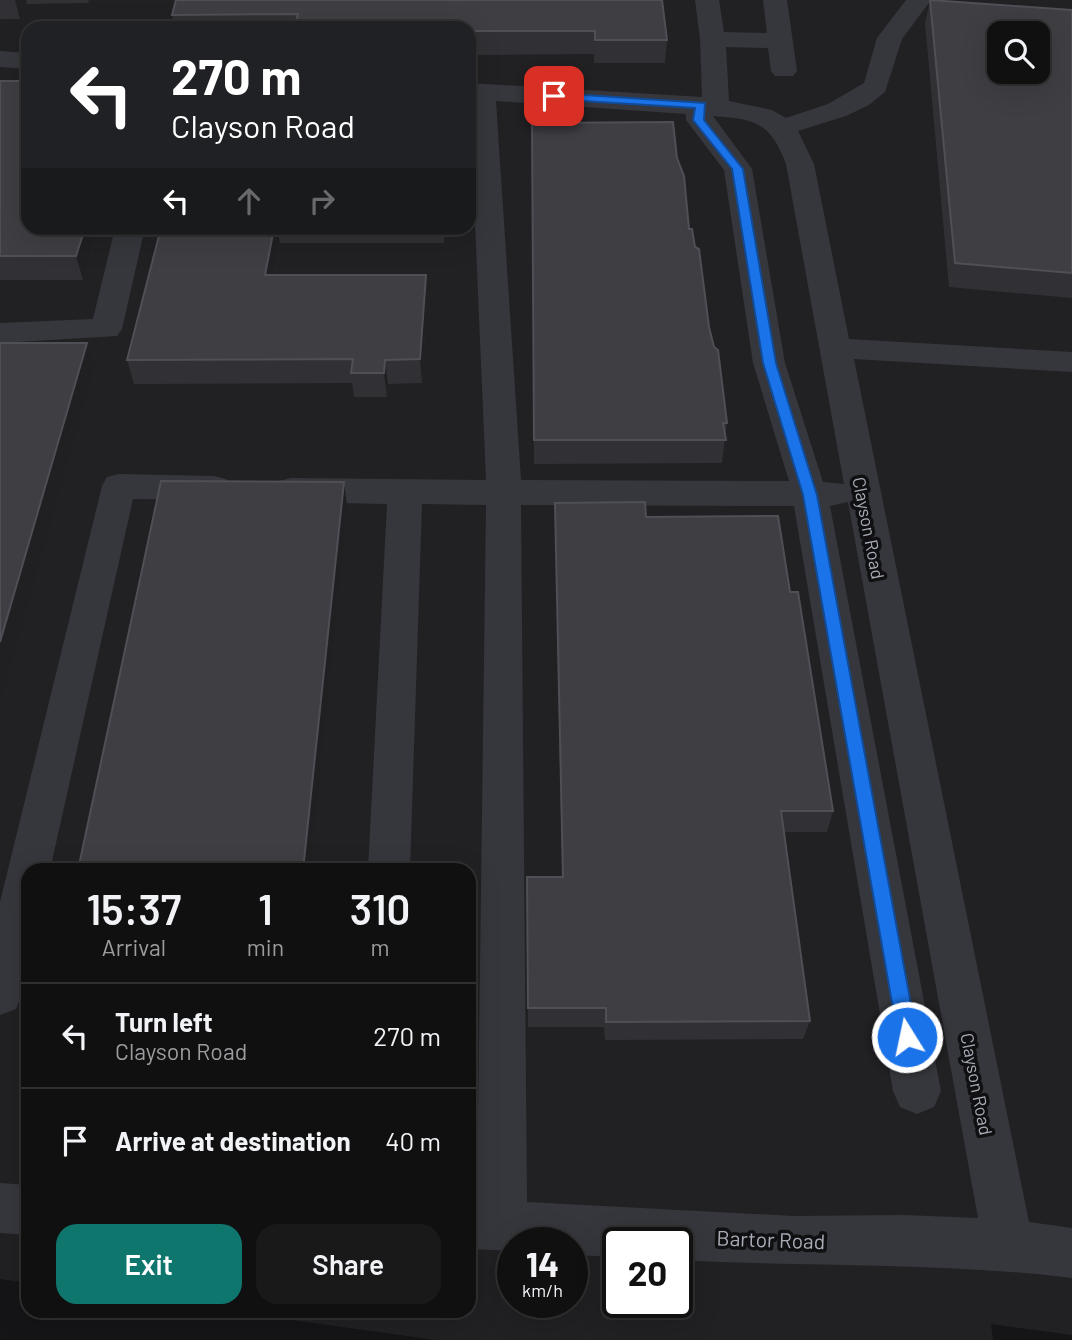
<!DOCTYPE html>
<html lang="en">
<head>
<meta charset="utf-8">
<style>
  :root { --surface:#101011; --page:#19191a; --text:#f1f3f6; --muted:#9c9d9f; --line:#303031; --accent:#0f766e }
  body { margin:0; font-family:Barlow,sans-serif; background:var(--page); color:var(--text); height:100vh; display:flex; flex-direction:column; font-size:26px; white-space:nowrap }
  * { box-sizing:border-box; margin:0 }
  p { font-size:23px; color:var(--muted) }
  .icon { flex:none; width:38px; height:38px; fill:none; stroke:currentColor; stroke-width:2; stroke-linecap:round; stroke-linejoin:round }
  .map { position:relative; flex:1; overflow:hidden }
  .details { position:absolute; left:21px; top:863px; width:455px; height:455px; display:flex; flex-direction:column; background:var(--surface); border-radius:21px; box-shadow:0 7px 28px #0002,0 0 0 2px var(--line) }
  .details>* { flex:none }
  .hud { position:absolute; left:21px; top:21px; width:455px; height:214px; border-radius:21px; box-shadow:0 7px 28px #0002,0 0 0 2px var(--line); background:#202124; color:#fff; overflow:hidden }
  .fabs { position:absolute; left:987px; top:21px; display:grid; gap:14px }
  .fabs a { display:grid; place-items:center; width:63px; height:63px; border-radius:14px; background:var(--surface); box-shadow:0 7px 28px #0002,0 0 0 2px var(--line); font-size:35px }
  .speed { position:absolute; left:497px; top:1227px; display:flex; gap:14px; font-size:35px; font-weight:700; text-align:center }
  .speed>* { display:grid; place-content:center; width:91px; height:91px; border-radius:50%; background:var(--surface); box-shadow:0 7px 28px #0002,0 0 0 2px var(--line); line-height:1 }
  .speed small { font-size:18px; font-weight:400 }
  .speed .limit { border:4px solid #111; border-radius:10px; background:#fff; color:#111 }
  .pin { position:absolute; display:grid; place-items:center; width:60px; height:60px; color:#fff; margin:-30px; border-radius:14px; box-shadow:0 4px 10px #0006 }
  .me { position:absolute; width:77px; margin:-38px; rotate:350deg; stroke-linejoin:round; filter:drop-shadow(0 0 5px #0008) }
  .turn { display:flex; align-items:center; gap:24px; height:147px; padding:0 35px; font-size:32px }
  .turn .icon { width:91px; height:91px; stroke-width:2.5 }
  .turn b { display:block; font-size:49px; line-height:60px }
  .lanes { display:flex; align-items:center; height:66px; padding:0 35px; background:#0003; justify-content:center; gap:35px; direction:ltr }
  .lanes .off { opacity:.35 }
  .eta { display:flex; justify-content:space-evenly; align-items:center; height:119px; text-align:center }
  .eta b { font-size:42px; font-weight:600; line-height:49px }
  .primary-button { display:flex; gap:14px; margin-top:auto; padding:14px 35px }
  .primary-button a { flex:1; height:80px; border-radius:21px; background:var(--accent); color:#fff; font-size:28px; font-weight:600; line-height:80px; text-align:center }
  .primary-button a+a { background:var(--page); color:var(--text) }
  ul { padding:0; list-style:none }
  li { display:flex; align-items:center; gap:21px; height:105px; padding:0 35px; border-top:2px solid var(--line) }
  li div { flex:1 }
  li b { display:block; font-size:26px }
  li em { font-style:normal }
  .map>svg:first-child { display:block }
</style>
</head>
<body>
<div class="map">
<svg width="1072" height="1340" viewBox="0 0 1072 1340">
  <rect width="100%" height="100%" fill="#151517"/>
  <path fill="#212124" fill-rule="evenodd" d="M0,0H1072V1335L991,1324L993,1340H436L226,1311H469V870H28V1283L0,1279ZM28,28H469V228H28ZM999,33H1038V72H999ZM513,1242H572V1302H513ZM618,1242H677V1302H618Z"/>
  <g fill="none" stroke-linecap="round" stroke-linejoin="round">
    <g fill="#36373c" fill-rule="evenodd">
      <path d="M695,0H719L724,32L767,33L763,0H787L797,71L793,76H775L771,71L768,48L726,47L729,101L772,110L786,118L828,104L864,83L877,38L906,0H931L902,39L885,92L869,105L846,116L798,131L814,164L849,339L1072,352V372L854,359L1029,1222L1072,1228V1278C941,1262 809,1267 677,1260V1242H618V1257L572,1255V1242H513V1251L469,1249V1199H477L486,505L422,504L410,870H368L387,504L291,502L279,499L274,490L279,481L291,478L486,480L469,83L702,97L700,39ZM496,101L686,114V120L724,170L753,363L789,481L521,480ZM713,116C755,119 770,122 786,164L844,484L823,482L785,363L752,169ZM848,502L978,1218L904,1215L793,1216L527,1202L521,505L794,506L893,1091L900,1107L917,1114L934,1107L941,1091L830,506Z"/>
      <path d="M0,51L28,53V69L0,67Z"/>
      <path d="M115,228H145L122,329L117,336L0,343V323L93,319Z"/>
      <path d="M119,474L214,476L226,479L231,488L226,497L214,500L133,499L50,870H28C28,916 35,966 16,1009L0,1015V902L102,486L107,477Z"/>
      <path d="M0,1183L28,1185V1235L0,1233Z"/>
    </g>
  </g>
  <g fill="#313135">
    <path d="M0,0H89L88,3L27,4L20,19H0Z"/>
    <path d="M662,0L667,40L665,63H594V54L469,55V28H174L172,15Z"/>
    <path d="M930,0L1072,10V298L949,287L925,23Z"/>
    <path d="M0,81L99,228L83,280H0Z"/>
    <path d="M532,123L677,158L689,229L727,423L722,463L534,464Z"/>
    <path d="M161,228H445L444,243H280L274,275H426L427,299L422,383L388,384L387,397H354L352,383L134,384L127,360Z"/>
    <path d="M555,503L646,517L790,592L833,811L827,832H784L810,1021L803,1039L605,1040L604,1027H528L527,877H562Z"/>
  </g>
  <g fill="#202023">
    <path d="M15,0H26L27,4L20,19Z"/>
    <path d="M85,228H99L83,280L76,256Z"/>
    <path d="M274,228H277L280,243L269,299L265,275Z"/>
    <path d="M426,275L427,299L422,383L420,359Z"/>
    <path d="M87,343L94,367L0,703V642Z"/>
    <path d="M385,360L388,384L387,397L384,373Z"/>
    <path d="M344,482L347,506L310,870H303Z"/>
  </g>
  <g fill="#3e3e43" stroke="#4e5055" stroke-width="2" fill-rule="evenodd">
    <path d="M176,0H662L667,40H595V31H469V28H452V26H365L366,21H296L298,14L172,15Z"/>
    <path d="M930,0L1072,10V273L955,263ZM999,33H1038V72H999Z"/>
    <path d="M0,81H28V228H85L76,256H0Z"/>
    <path d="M673,122L677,158L684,176L689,229H692L695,247L699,249L709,327L714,347L718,350L727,423H723L726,440H534L532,123Z"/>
    <path d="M161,228H274L265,275H426L420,359L385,360L384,373H351L353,359L127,360Z"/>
    <path d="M0,343H87L0,642Z"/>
    <path d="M161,481L344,482L303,870H78Z"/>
    <path d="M645,502L646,517L778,516L790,592H798L833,811H781L810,1021L606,1022V1008H528L527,877H563L555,503Z"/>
  </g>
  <path fill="#1a73e8" stroke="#114b97" stroke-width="2" d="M554,93L705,103L704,120L743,169L776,363L817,495L917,1037L914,1043L907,1046L900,1043L898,1037L803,495L763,363L732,169L693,120L695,108L550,99L549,96Z"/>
  <g text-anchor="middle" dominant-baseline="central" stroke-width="7" stroke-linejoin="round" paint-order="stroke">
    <g font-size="18" fill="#a8acb6" stroke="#101012">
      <text transform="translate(869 528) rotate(79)">Clayson Road</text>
      <text transform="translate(977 1084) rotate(79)">Clayson Road</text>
    </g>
    <g font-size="21" fill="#a8acb6" stroke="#101012">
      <text transform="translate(771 1239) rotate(2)">Bartor Road</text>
    </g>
  </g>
</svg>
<div class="fabs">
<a><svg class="icon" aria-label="search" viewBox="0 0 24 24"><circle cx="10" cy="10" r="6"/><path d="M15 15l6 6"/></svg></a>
</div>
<div class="speed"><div>14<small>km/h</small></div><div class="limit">20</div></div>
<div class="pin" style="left:554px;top:96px;background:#d93025"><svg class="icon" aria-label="arrive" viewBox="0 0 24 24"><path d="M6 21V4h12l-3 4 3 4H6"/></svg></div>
<svg class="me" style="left:907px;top:1037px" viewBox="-20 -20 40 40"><circle r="17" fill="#1a73e8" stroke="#fff" stroke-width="3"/><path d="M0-11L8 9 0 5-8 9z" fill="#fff"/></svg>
<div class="hud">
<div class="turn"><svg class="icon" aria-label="left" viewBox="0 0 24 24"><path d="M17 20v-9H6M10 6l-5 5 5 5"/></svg><div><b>270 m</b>Clayson Road</div></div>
<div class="lanes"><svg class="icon" aria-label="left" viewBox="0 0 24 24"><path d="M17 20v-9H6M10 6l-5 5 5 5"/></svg><svg class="icon off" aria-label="ahead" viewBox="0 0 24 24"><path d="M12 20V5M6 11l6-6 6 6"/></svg><svg class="icon off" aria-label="right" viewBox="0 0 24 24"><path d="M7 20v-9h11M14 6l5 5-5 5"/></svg></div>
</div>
<section class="details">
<div class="eta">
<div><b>15:37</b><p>Arrival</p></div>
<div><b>1</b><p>min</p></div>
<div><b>310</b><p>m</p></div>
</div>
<ul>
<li><svg class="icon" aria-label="left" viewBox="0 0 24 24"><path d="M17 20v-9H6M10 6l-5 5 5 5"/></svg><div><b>Turn left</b><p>Clayson Road</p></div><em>270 m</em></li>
<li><svg class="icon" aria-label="arrive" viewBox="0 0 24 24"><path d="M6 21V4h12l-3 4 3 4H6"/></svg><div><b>Arrive at destination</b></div><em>40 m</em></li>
</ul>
<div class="primary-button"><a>Exit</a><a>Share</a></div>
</section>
</div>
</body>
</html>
